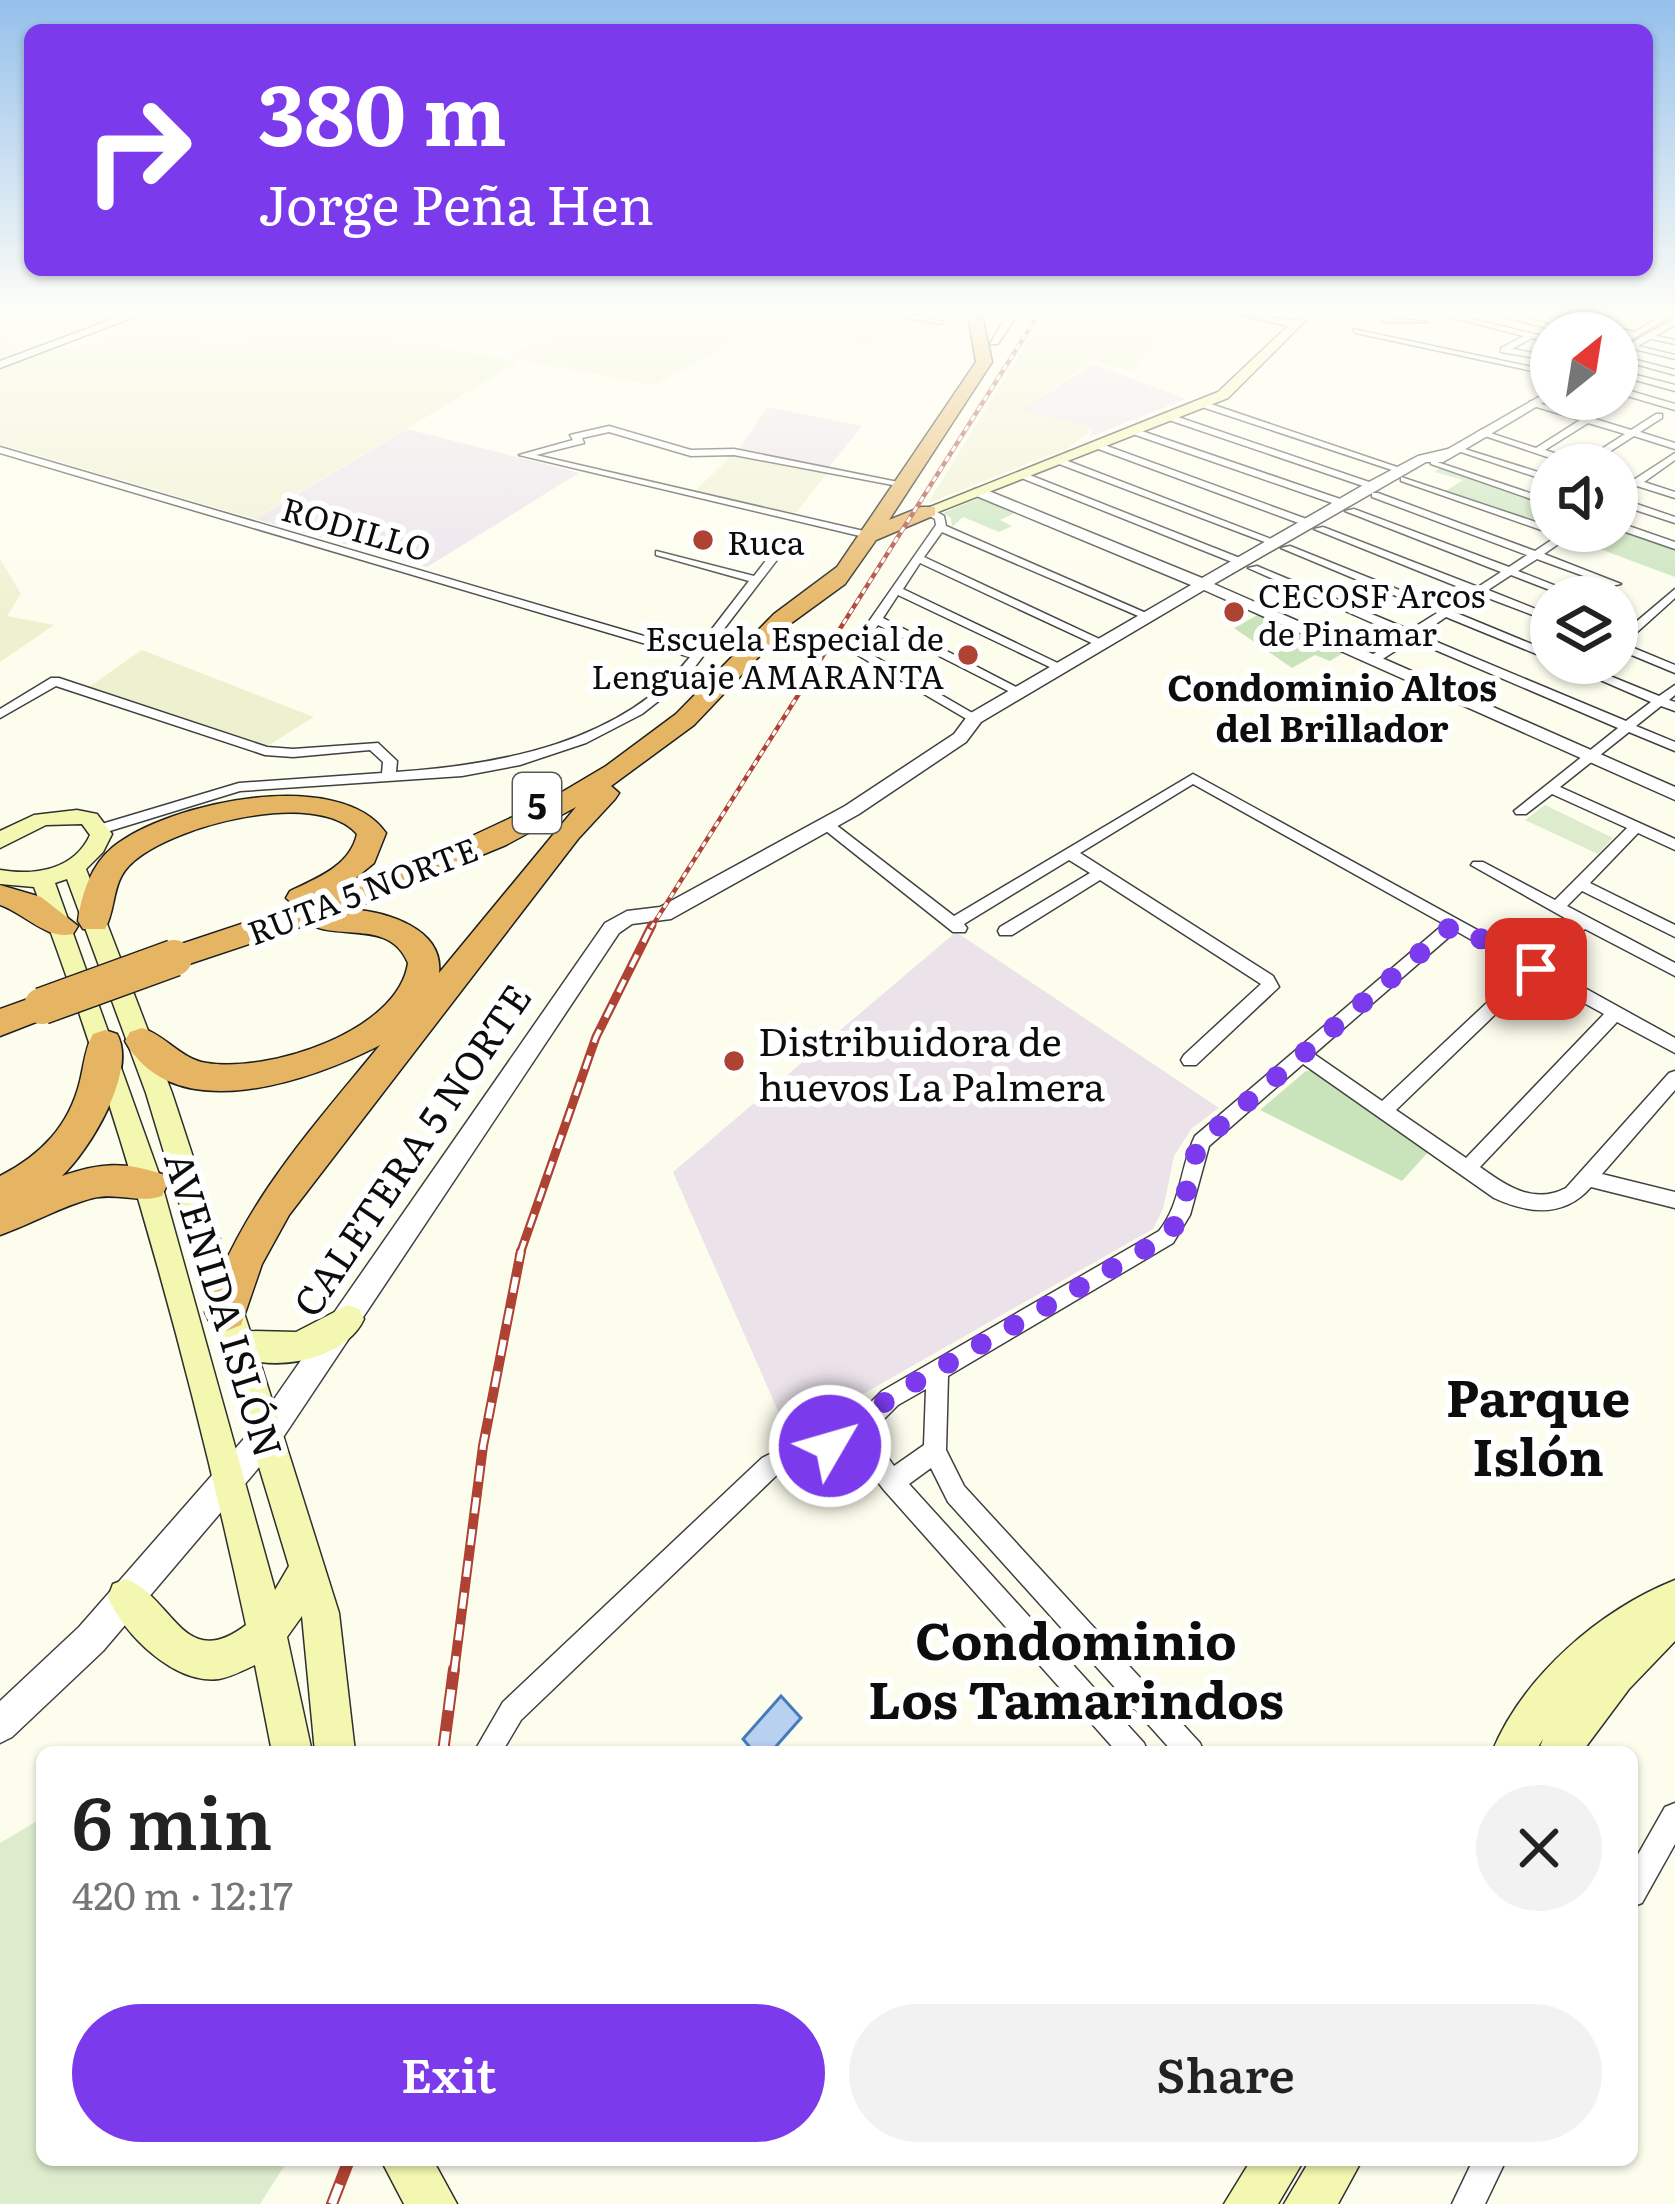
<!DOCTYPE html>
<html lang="en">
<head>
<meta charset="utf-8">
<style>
  :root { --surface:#fff; --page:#f2f2f2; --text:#222; --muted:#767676; --accent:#7c3aed }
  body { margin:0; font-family:Literata,serif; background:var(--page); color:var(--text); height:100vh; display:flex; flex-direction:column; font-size:45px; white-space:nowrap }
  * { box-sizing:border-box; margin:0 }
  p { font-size:39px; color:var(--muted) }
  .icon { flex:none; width:66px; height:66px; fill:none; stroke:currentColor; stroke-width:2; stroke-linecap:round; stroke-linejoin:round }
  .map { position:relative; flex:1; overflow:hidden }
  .details { position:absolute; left:36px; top:1746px; width:1602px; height:420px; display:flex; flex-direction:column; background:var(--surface); border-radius:18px; box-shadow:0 3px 9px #0004 }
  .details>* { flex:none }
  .banner { position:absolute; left:24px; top:24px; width:1629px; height:252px; border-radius:18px; box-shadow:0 3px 9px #0004; background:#7c3aed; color:#fff; overflow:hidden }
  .needle { width:78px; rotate:30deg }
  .controls { position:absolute; left:1530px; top:312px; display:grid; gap:24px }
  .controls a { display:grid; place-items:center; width:108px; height:108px; border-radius:50%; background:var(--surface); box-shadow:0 3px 9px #0004; font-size:60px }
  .pin { position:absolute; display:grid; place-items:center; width:102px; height:102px; color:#fff; margin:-51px; border-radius:24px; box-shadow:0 6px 18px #0006 }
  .me { position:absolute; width:132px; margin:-66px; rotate:52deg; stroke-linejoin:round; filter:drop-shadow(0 0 9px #0008) }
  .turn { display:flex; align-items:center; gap:42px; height:252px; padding:0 36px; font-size:54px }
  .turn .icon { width:156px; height:156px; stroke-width:2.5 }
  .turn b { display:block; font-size:84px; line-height:102px }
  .round { display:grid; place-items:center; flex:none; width:126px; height:126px; border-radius:63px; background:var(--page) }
  .summary { display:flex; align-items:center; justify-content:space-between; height:204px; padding:0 36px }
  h1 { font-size:72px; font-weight:600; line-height:90px }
  .cta { display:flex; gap:24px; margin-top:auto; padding:24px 36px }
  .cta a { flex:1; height:138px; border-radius:72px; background:var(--accent); color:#fff; font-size:48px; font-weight:600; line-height:138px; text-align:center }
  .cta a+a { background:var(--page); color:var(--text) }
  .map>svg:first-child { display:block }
</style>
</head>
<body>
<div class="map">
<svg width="1675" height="2204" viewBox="0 0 1675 2204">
  <rect width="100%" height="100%" fill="#fdfdee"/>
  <g fill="#ebe2ea">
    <path d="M1093,364L1186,399L1089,437L1093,427L1018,412Z"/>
    <path d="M767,407L862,426L829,467L738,451Z"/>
    <path d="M407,429L579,473L427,567L255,519Z"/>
    <path d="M956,932L1219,1108L1192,1128L1174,1156L1163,1209L1153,1229L789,1436L673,1172Z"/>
  </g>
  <g fill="#eef1d0">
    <path d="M0,315H88L113,320L61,344L0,329Z"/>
    <path d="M160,315H248L191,333L224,342L304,319L519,362L254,519L0,444V334L69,350Z"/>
    <path d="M431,315H452L493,322L448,344L387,333Z"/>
    <path d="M584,315H902L906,317L874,347L763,328L655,385L509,358Z"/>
    <path d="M1044,315H1176L1133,371L1093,361L1020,411L1094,427L1070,447L928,503Z"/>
    <path d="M733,454L828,472L794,515L693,493Z"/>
    <path d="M0,559L21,594L7,616L54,625L0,662Z"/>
    <path d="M142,650L314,717L264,748L87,688Z"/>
  </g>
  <g fill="#c9e4bb">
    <path d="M1441,467L1551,504V525L1446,491L1463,480L1435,472Z"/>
    <path d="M982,497L1017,512L1000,520L1012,526L999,532L963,517L952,527L951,518L943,513Z"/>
    <path d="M1617,528L1675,548V577L1573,539L1584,531Z"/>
    <path d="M1261,613L1346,651L1330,661L1315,655L1292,668L1234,628Z"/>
    <path d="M1306,1071H1316L1430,1150L1402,1181L1260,1110Z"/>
  </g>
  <g fill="#dceccc">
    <path d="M1545,805L1613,838L1598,854L1525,820Z"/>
    <path d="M42,1818V2160H288L260,2204H0V1843Z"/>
  </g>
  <path fill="#b8d1f0" stroke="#467abf" stroke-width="3" d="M781,1696L801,1718L771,1752H754L743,1739Z"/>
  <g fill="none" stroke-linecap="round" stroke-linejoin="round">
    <g stroke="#404040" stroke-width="3">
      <g id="minor">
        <path d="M894,315H913L944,322L940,324Z"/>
        <path d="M1385,315H1393L1391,318L1428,322H1385L1381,320Z"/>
        <path d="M1442,315H1456L1551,338V342L1532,338L1512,349L1545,355L1542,359L1501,352V348L1524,336Z"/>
        <path d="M1551,315H1565L1635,332L1662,315H1672L1626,343L1622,341L1629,336Z"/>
        <path d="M1353,329L1551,371V375L1356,333Z"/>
        <path d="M1647,334L1675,340V344L1647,338Z"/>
        <path d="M1630,344L1675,355V359L1630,348Z"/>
        <path d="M1617,355L1675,370V375L1617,359Z"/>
        <path d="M1617,370L1675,385V391L1617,375Z"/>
        <path d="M1617,387L1675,404V410L1617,393Z"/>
        <path d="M1530,401L1586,416L1609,402H1615V406L1595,419L1631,430L1656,414H1662V418L1640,432L1675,443V449L1634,436L1589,465H1571L1476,433L1481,430L1536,448L1580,420L1530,405ZM1588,423L1625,434L1581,462L1545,450Z"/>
        <path d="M1199,402H1205L1406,470L1398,472L1199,406Z"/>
        <path d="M1169,414L1375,484L1377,486L1369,488L1166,419Z"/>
        <path d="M609,426L691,450L734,449L903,483L898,486L734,455L691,456L609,432L582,438L584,443L536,455L868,532L869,534L864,537L519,455L573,440L570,435Z"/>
        <path d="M1133,428L1346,501L1347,503L1338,505L1130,433Z"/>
        <path d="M1096,442L1312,521L1313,523L1304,525L1093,447Z"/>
        <path d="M1455,446L1551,476V482L1455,450Z"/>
        <path d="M0,447L695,651L749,581L656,555V551L754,576L784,537L793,539L684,681L642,714L586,743L520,765L462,776L240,791L100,834L95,832V826L239,783L382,773L383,762L370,750L293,757L265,755L56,686L0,718V709L51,678H59L267,747L293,749L378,743L397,761L396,772C499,765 622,743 690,657L0,453Z"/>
        <path d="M1675,453V460L1644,482L1675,492V498L1637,486L1619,498L1675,517V523L1617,504V492L1628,484L1617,480V474L1635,479Z"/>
        <path d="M1054,458H1060L1279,542L1270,544L1054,462Z"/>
        <path d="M1431,460L1551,500V506L1431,464Z"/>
        <path d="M1022,472L1245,560L1246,562L1237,564L1019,477V473Z"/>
        <path d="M1401,477L1551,527V531H1555L1547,532L1401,481Z"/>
        <path d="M1372,493H1378L1535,551L1565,531H1577L1544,554L1621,584L1611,586L1537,559L1518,571L1584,597H1568L1511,575L1488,590L1551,615V622L1480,595L1454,612L1551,652V660L1446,617L1420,635L1626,721L1651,702L1561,663H1578L1659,696L1675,685V695L1669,700L1675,702V711L1661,706L1636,726L1675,742V751L1629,732L1560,787L1675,839V850L1638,833L1590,883L1675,925V937L1582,891L1567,906L1675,963V976L1585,929L1545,966L1675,1038V1053L1617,1022L1480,1167C1507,1186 1533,1205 1566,1188L1669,1073L1675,1071V1090L1602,1174L1675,1192V1208L1591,1187C1564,1218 1529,1214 1494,1198L1303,1064L1209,1146L1190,1215L1173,1243L948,1376L946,1450L964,1486L1200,1743L1204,1752H1173L948,1502L931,1468L909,1484L1144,1743L1148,1752H1117L884,1490L867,1468L858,1449L788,1468L778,1474L521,1720L502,1752H474L503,1702L762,1458L784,1447L855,1428L862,1411L882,1391L1159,1231C1181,1204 1180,1167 1195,1136L1444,924L1193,784L1080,853L1273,976L1279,987L1196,1065H1184L1181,1060L1184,1055L1261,984L1100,880L1012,935H1000L998,931L1000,927L1090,873L1069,860L964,924L967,928L965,932H953L821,827V821H831L954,916L1193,774L1532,960L1572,922L1471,865L1473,862H1483L1555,900L1627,828L1552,794L1526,814H1516L1514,811L1618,728L1412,640L1378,662H1370V656L1402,636L1248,568L1257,566L1410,630L1437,613L1281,548L1290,546L1444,608L1471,592L1314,529L1323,527L1478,587L1501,572L1345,511L1354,509L1509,567L1527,555L1372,497ZM1456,931L1523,969L1382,1101L1314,1054ZM1535,976L1604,1014L1466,1158L1396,1110ZM926,1389L924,1445L894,1466L879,1445V1424L898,1405Z"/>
        <path d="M924,509H932L944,516L946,526L1153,616L1143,618L942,532L924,557L1108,643L1098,646L920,563L903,589L1066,667L1056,670L898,595L883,618L1024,691L1014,694L878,625L862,649L981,718L970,721L849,650L936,525L935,519L924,513Z"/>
        <path d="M1617,522L1675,542V549L1617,529Z"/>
        <path d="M1675,589V598L1624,644L1675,665V673L1617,649V638Z"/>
        <path d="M1675,1803V1844L1642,1903L1632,1907V1865L1665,1807Z"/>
        <path d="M1473,2160H1506L1485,2204H1452Z"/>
      </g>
    </g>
    <g stroke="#404040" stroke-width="3">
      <g id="tertiary">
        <path d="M124,315H139L0,368V361Z"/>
        <path d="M1007,315H1017L998,344H990Z"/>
        <path d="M1498,315H1516L1583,333H1565Z"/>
        <path d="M1675,318V325L1617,358V351Z"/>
        <path d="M1551,390V398L1457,454L1443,462H1426L1214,584L1675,787V800L1204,590L981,722L966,742L859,814L671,919L632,924L619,933L278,1445L103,1651L12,1737L0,1743V1701L79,1627L256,1425L605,923L627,911L660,907L845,806L954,734L969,714L1191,585L974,495V489H984L1202,578L1367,483L1418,456L1448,449Z"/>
      </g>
    </g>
    <g stroke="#2f2f2f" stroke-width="3">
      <g id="secondary">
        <path d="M1242,315L1294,320L1311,315L1228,398L933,514L920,511L1218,392L1288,326Z"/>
        <path d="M77,810L97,814L112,834L103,852L86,869L172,1093L250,1331L296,1332L348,1305L359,1309L364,1319C348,1354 295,1367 260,1362L339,1613L355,1752H315L302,1616L287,1637L312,1752H272L255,1665C244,1670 231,1677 219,1679C175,1685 123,1634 108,1597L113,1584L126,1579C174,1598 183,1673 246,1625C192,1375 124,1126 34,887L0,884V870C35,876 74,870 90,835L82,824L46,825L0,848V831L34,815ZM67,879L146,1093L289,1566L275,1590L159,1174L55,883Z"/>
        <path d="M1675,1580V1641L1629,1689L1582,1752H1538L1543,1739L1535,1752H1492C1523,1676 1600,1610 1675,1580Z"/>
        <path d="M381,2160H433L457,2204H404Z"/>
        <path d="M1251,2160H1304L1278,2204H1224Z"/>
        <path d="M1310,2160H1362L1338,2204H1284Z"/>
      </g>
    </g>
    <g stroke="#1e1e1e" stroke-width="3">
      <g id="motorway">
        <path d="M968,315H982L992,362L889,520L921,507H935V515L876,540L845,584L790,624L694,725L611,786L619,793L615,799L578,839L289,1215L262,1264L241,1325L226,1331L211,1325L205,1312C242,1204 309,1132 380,1045C313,1080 174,1130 125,1041L130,1032L142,1028C165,1035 182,1060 207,1063C268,1073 398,1032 408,963C390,919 340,941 309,924L174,969L163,966L158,958L163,950L295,906L286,898L290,891C317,878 350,866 357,834C317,788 174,825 133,862C111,880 117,907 105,929H83L78,921C81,895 91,865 113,847C168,802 340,766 386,833L374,863L341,890L423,859L547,801L606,766L676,714L774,614L837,567L976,362ZM576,807L439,973C444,928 386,912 351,909L506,845Z"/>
        <path d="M0,885L41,897L78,926L73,934C48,941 24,913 0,905Z"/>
        <path d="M42,994L54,997L59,1006L54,1015L0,1036V1009Z"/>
        <path d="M105,1030L117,1034C138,1071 89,1151 62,1176C99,1163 124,1161 162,1174L167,1185L162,1196C140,1204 117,1192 93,1198C62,1206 31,1224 0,1235V1176C41,1155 69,1126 80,1081C84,1065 85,1048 93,1034Z"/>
      </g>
    </g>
    <use href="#minor" fill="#fff" fill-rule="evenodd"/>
    <use href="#tertiary" fill="#fff" fill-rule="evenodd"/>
    <use href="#secondary" fill="#f3f7af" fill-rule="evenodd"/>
    <use href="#motorway" fill="#e6b564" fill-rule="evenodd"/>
    <g stroke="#ae4233" stroke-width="4.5">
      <path id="rail-far3" d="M651,928L1038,315"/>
    </g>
    <g stroke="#ae4233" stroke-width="9">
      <path id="rail-far2" d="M520,1254L596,1037L652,925"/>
    </g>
    <g stroke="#ae4233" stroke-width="10">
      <path id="rail-far1" d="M454,1672L483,1446L521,1251"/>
    </g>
    <g stroke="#ae4233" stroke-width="12">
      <g id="rail">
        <path d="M443,1752L454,1669"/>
        <path d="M332,2204L349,2160"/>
      </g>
    </g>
    <use href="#rail-far3" stroke="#fff" stroke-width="3" stroke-dasharray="6" stroke-linecap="butt"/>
    <use href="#rail-far2" stroke="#fff" stroke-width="4.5" stroke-dasharray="14" stroke-linecap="butt"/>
    <use href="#rail-far1" stroke="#fff" stroke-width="6" stroke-dasharray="16" stroke-linecap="butt"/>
    <use href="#rail" stroke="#fff" stroke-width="8" stroke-dasharray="21" stroke-linecap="butt"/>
    <g stroke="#1e1e1e" stroke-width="39" stroke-linecap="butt">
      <path id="motorway-bridge" d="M42,1006L174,958"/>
    </g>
    <use href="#motorway-bridge" stroke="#e6b564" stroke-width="36"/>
  </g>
  <linearGradient id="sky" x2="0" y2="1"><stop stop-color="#95c0eb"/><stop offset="0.5" stop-color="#fefef7"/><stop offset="1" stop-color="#fefef7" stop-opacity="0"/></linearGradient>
  <rect width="1675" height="624" fill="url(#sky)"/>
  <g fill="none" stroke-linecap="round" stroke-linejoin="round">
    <path stroke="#7c3aed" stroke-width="21" stroke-dasharray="0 37.8" d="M830,1446L863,1437L873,1413L890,1397L1166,1237C1192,1209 1183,1172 1202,1141L1454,924L1536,969"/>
  </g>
  <g fill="#ae4233" stroke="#fff" stroke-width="4.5">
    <circle cx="703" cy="540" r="12"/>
    <circle cx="1234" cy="612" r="12"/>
    <circle cx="968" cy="655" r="12"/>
    <circle cx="734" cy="1061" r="12"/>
  </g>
  <g text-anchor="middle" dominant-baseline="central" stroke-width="12" stroke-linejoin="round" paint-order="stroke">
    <g font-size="33" fill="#0d0d0d" stroke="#fff">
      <text transform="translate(357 527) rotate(16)">RODILLO</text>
      <text transform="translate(362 889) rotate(-21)">RUTA 5 NORTE</text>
    </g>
    <g font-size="33" fill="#0d0d0d" stroke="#fff" text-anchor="start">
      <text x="727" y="540">Ruca</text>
      <text x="1258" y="593">CECOSF Arcos<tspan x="1258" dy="38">de Pinamar</tspan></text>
      <text x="944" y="636" text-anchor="end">Escuela Especial de<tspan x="944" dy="38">Lenguaje AMARANTA</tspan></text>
    </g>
    <g font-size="36" font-weight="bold" fill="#0d0d0d" stroke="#fff">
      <text x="1332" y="685">Condominio Altos<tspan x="1332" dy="41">del Brillador</tspan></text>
    </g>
    <rect fill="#fff" stroke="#565656" stroke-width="3" x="513" y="773" width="48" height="60" rx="9"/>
    <g font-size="36" font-weight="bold" fill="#0d0d0d">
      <text x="537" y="803">5</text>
    </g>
    <g font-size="39" fill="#0d0d0d" stroke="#fff" text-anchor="start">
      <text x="758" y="1039">Distribuidora de<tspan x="758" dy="45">huevos La Palmera</tspan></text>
    </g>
    <g font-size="39" fill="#0d0d0d" stroke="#fff">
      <text transform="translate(410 1149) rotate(-56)">CALETERA 5 NORTE</text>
      <text transform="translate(226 1304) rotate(73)">AVENIDA ISLÓN</text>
    </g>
    <g font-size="51" font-weight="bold" fill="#0d0d0d" stroke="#fff">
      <text x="1538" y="1395">Parque<tspan x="1538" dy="59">Islón</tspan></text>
      <text x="1076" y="1638">Condominio<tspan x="1076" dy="59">Los Tamarindos</tspan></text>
    </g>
  </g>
</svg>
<div class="controls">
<a><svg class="needle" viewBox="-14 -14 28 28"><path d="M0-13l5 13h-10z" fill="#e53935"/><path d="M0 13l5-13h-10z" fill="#767676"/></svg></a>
<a><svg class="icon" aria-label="sound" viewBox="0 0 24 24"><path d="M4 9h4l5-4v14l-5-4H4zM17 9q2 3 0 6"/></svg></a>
<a><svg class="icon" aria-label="layers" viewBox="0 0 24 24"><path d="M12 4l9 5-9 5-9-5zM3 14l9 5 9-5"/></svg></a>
</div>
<div class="pin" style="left:1536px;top:969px;background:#d93025"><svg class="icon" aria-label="arrive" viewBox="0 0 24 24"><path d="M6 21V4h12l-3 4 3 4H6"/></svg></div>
<svg class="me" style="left:830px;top:1446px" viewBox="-20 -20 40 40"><circle r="17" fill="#7c3aed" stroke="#fff" stroke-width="3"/><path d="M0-11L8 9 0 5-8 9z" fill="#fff"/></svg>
<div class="banner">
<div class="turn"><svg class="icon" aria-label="right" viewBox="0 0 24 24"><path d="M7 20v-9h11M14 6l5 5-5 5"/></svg><div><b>380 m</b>Jorge Peña Hen</div></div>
</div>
<section class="details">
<div class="summary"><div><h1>6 min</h1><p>420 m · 12:17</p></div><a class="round"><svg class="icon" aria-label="close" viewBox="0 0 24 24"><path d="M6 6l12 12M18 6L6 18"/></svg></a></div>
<div class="cta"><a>Exit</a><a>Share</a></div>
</section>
</div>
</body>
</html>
